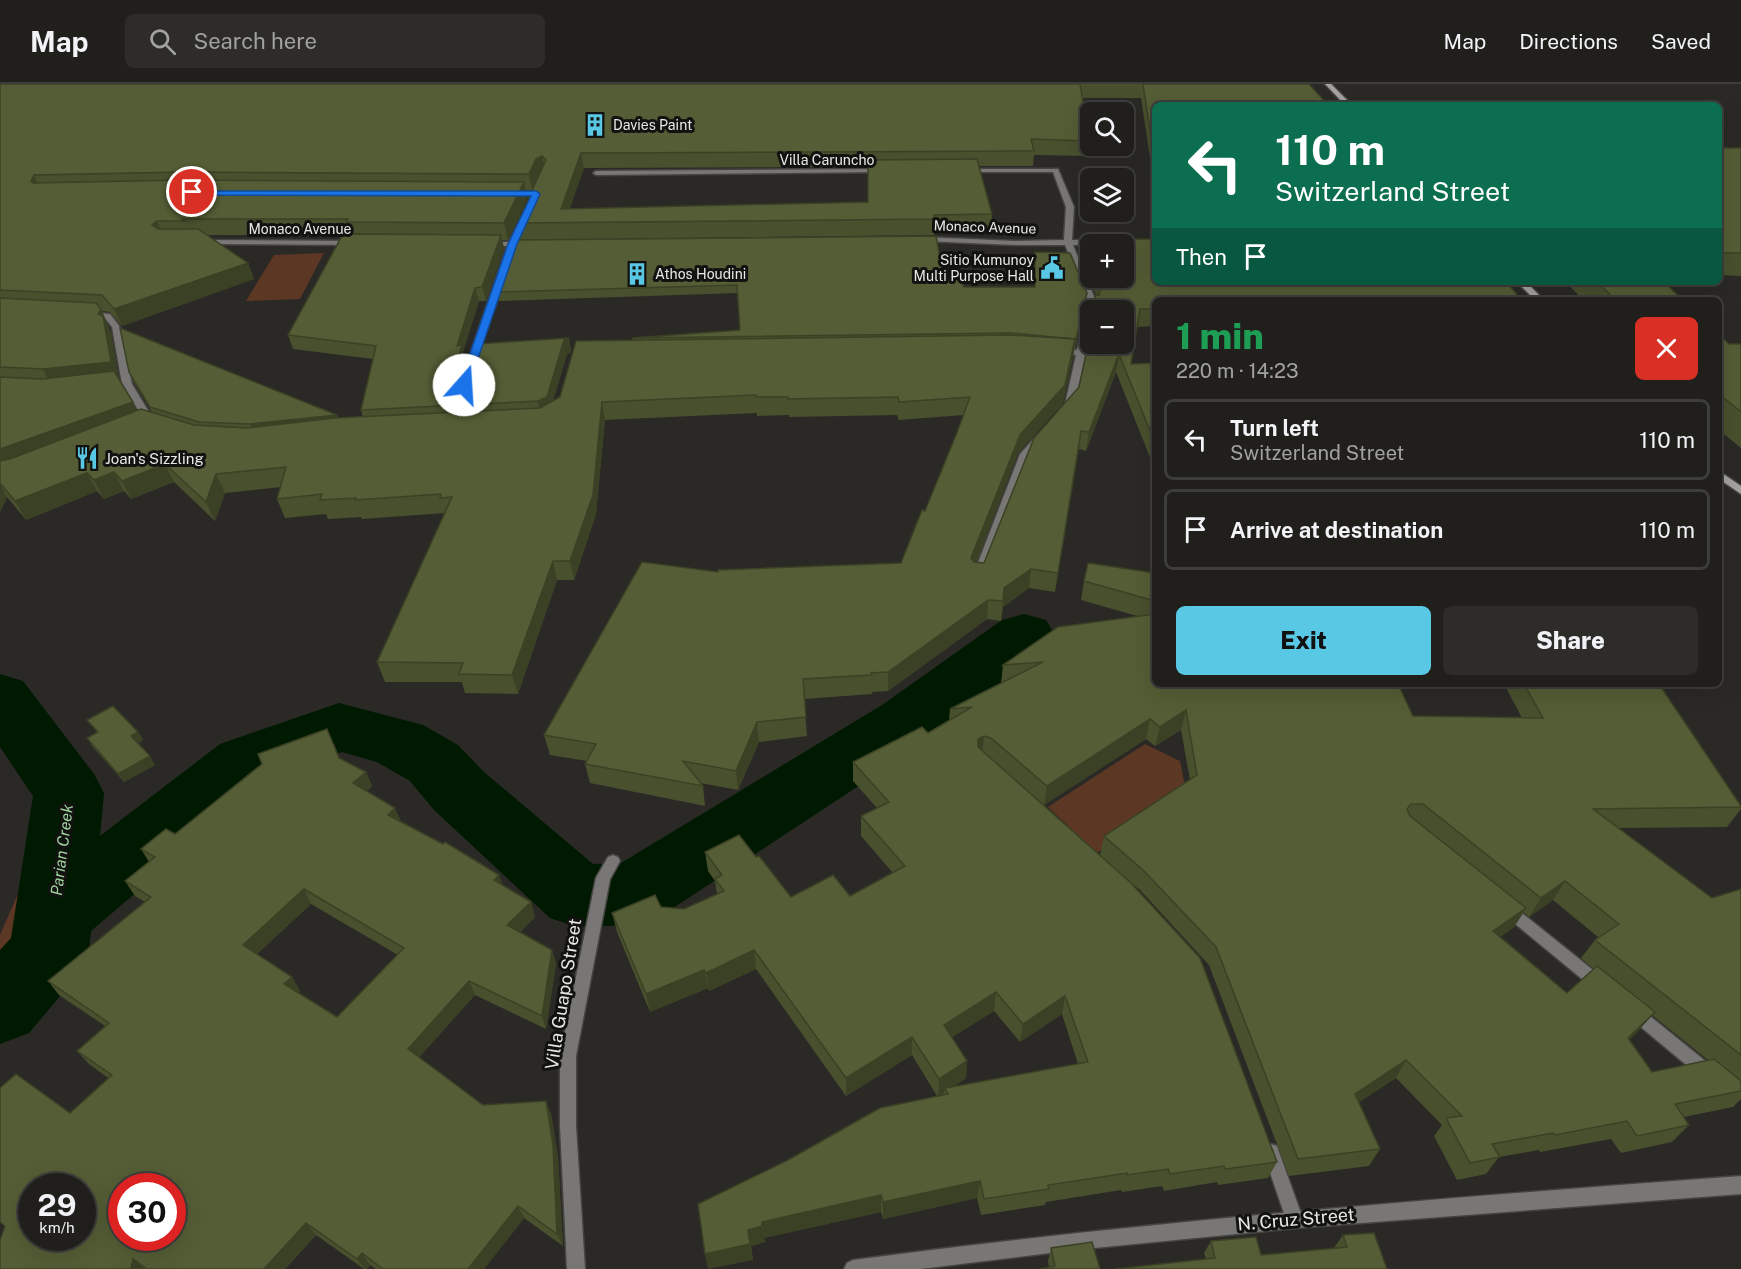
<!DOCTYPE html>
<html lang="en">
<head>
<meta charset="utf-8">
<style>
  :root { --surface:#201f1c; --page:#2d2c29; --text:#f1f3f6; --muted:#a2a2a3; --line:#3d3d3b; --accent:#59c8e4 }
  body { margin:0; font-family:"Public Sans",sans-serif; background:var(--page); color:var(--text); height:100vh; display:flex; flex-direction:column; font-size:22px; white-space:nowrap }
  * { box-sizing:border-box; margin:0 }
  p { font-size:20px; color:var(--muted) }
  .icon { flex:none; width:33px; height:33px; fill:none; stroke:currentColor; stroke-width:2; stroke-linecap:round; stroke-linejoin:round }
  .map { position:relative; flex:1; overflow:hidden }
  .drawer { position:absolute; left:1152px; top:213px; width:570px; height:390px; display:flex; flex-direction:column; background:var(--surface); border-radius:9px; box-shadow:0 6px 24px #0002,0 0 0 2px var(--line) }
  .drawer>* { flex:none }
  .banner { position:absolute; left:1152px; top:18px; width:570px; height:183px; border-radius:9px; box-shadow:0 6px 24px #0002,0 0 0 2px var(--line); background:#0b6e4f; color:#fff; overflow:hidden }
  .tools { position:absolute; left:1080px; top:18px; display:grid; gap:12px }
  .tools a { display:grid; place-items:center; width:54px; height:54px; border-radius:9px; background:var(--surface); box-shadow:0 6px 24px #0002,0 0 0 2px var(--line); font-size:30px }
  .speed { position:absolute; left:18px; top:1089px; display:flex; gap:12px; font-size:30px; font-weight:700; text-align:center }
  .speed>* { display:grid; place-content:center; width:78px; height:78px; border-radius:50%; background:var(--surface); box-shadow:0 6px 24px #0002,0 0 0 2px var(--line); line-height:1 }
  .speed small { font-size:15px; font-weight:400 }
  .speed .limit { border:9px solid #d22; background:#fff; color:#111 }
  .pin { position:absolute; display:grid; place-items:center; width:51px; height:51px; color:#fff; margin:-26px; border:3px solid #fff; border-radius:50%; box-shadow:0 2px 6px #0007 }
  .me { position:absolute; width:66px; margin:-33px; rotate:19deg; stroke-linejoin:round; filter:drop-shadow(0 0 4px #0008) }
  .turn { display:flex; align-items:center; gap:21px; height:126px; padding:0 24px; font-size:27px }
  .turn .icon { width:78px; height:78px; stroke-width:2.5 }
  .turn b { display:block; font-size:42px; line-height:51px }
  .then { display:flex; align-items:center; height:57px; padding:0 24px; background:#0003; gap:12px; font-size:22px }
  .round { display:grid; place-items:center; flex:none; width:63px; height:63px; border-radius:9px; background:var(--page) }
  .head { display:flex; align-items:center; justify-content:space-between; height:102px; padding:0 24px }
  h1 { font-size:36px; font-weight:800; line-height:45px; color:#1e9e55 }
  .action { display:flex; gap:12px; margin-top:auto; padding:12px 24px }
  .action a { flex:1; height:69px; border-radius:9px; background:var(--accent); color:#111; font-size:24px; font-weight:800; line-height:69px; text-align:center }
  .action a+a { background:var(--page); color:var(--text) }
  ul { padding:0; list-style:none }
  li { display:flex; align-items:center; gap:18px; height:81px; margin:0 12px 9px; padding:0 12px; border:3px solid var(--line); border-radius:9px }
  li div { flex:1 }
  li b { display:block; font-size:22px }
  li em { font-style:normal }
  header { display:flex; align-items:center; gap:36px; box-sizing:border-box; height:84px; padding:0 30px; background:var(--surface); border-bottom:2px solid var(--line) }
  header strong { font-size:28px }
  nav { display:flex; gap:33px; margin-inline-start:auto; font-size:21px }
  .search { width:420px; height:54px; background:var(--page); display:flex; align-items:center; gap:15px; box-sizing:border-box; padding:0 21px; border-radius:9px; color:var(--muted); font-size:22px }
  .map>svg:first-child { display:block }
</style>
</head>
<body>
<header>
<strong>Map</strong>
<div class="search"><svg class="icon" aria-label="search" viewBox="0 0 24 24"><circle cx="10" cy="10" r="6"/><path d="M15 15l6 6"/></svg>Search here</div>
<nav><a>Map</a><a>Directions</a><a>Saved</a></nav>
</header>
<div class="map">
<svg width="1741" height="1185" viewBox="0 0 1741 1185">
  <rect width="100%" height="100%" fill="#2a2926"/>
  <g fill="#5c3724">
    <path d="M324,169L300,215L246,217L274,171Z"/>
    <path d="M1145,660L1180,677L1186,707L1097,769L1048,723Z"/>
    <path d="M45,794L35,838L0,902V851L23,798Z"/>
  </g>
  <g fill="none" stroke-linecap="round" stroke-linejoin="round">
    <path fill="#001901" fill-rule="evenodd" d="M1024,530L1046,536L1055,551L1046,566L930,655L661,832L634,841L577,843L550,834L434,726L410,697L377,678L342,668L268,696L91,847L89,868L77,892L29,949L0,960V866L11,854L33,712L0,663V590L23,597L94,690L104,709L100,752L220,660L339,619L423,641L458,661L484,688L593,780L621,779L882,621L1002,536Z"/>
    <g stroke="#454441" stroke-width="3">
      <g id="pedestrian">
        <path d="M1507,819L1512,821L1603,894L1606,899L1603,904L1598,906L1593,904L1502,829L1500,825L1502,821Z"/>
        <path d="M1635,922L1640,924L1714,984L1716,989L1714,994L1708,996L1702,994L1630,934L1627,929L1630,924Z"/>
      </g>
    </g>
    <g stroke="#454441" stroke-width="3">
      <g id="minor">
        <path d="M883,85L886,87L885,88L596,91L593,89L596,87Z"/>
        <path d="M963,85H1058L1074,123L1072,156H1112L1116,158L1112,160L1073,161L1096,217L1095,226H1090V244L1086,269L1074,321L1067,328H1061L1059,326L1065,320L1076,271L1059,270L1055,267L1059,264L1077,266L1088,217L1065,161H1015L923,157L919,155L923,153L1015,157L1064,156L1066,123L1053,88H961L960,87Z"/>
        <path d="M522,131L529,133L517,158H530L534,160L530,162H515L477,274L470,276L469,274L507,162H488L484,160L488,158H509Z"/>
        <path d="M200,156L353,157L357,159L353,161L203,160L199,158Z"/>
        <path d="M88,228L110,230L120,243L132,300L155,338L153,340H147L122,300L112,243L105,234L85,233V229Z"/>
        <path d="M1040,350L1045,353L1030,371L984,494L982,496H974L972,494L1020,370L1037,351Z"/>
        <path d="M613,771L618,773L620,777L610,795L576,972V1042L585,1185H567L560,1042V972L596,794L608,773Z"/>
        <path d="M1271,1060L1277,1062L1279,1068L1303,1135L1300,1141L1294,1144L1288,1141L1263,1068L1265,1062Z"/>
      </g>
    </g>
    <g stroke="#454441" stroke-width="3">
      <path id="tertiary" d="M1741,1092V1110L1296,1144L1074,1166L920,1185H844L847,1179L853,1176C1148,1137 1444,1114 1741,1092Z"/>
    </g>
    <g stroke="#454441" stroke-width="3">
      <g id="secondary">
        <path d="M1325,0H1331L1352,21H1345Z"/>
        <path d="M1517,198H1526L1544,216H1535Z"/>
        <path d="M1719,387L1741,402V410L1719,395Z"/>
      </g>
    </g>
    <use href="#pedestrian" fill="#787775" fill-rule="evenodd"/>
    <use href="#minor" fill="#787775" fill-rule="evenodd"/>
    <use href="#tertiary" fill="#787775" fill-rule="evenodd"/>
    <use href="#secondary" fill="#a5a3a1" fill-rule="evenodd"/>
  </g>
  <g fill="#48502e" fill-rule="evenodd">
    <path d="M0,0H1309L1328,21H1155V107L1141,14H1083L1090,57L1088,72L1034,71L1033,82H979L992,130L991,146L934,147V151L520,156L517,139L540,89L539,90L532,106H526L527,114L508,156H502L504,164L486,217H479L463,268L465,276L461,291L467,287L477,260L569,254L571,268L567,270L553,317L560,313L576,257L633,256L632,254L740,246L738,209L499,217L497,208L515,156L936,152L944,195L960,194L964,203H1035V168L1070,169L1087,209L1063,319L1018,369L976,479H984L1034,354L1079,303L1089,257L1090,246V260H1124V226H1092L1095,211H1096L1083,178L1085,162H1090V194H1124V160H1097V157L1155,155V198H1506L1522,216H1155V242L1137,243L1131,280L1155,279V386L1116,288L1086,367L1079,365L1055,508L1029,504L1003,523L1001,537L987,535L888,607L872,608V610L804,615L807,652L759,658L738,706L700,699L703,702L705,722L590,699L585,680L587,677L550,671L544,651L642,478L718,488V486L901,479L922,426L925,427L958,346L964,331L899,336L897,331L789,333V331L757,332V329L605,336L596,430L574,496H557L518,610L465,609L462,598H385L377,578L445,429L362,435L361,433L328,435L326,430L285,434L277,415L281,403L225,409L215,437L174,398L131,415L124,407L104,415L97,407L26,436L7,413L0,428ZM868,83V118L569,125L584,84ZM207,151H342L288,251L293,265L373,275L361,326L363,333L338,334L337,331L120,244L129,288L134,299L152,328L141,325L137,327L133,318L119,296L111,249L102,227L110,228L122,242L254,195L248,179Z"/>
    <path d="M1719,64H1741V192L1719,191Z"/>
    <path d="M1566,198H1664L1683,216H1583Z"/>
    <path d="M1719,251L1729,260H1741V364L1719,346Z"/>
    <path d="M1155,489V600L1413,632L1522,634L1504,600H1659L1741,722V725L1727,743L1619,744L1712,814L1741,805V1015L1733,1023L1684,1033L1689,1041L1672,1058L1621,1069L1611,1055L1540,1068L1539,1066L1499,1073L1486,1090L1457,1096L1434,1052L1442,1041L1396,994L1359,1018L1380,1065L1369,1082L1289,1092L1209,881L1140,806L1132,800L1277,1078L1268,1094L1218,1101L1217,1098L1164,1107L1162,1102L1122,1108L1121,1106L1046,1118L1045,1121L981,1131L977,1114L883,1135L881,1128L764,1154L765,1158L751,1162L753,1176L705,1170L937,1012L912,971L846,1012L756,885L709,907L708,904L650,928L617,848L612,829L661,823L684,825L717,810L715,797L708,787L705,768L756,773L791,813L850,812L893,789L861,752V732L877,724L853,697V678L928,649L949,637L950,625L1001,599L1003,581L1137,532L1081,516L1084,497ZM1181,646L1190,696L1104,752L1100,771L1044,721L1146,655L1155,662ZM1553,816L1598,853L1595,856L1581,874L1594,885L1567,909L1500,853L1514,843L1524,828L1529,833ZM994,927L1020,958L1062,930L1078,980L953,1003L966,994L967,977L952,953ZM1652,931L1708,976L1652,988L1629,956L1639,946Z"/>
    <path d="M87,636L138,648L143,656L138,659L155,681L124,698L92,662L87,654L97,648Z"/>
    <path d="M334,660L340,675L366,688L372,702L367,707L401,737L499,791L502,801L531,818L535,833L520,848L552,866L556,880L546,945L475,911L419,973L483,1021L551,1030L558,1074L563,1162L524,1134L484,1185H376L370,1181L367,1185H364L316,1151L285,1185H0L70,1029L108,994L89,980L77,967L105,942L59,911L48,897L145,818L135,812L125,797L149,778L141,765L175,750ZM311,820L398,871L337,933L298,909L300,907L292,893L257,870Z"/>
    <path d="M1343,1151L1387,1185L1206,1175L1204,1169L1211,1157L1261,1171L1334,1164Z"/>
    <path d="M1051,1164L1100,1185L1049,1183L1048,1177Z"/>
  </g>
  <g fill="#3b4125">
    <path d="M581,69L584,84L565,139L561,125Z"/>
    <path d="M542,72L545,87L539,90L532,106L529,90L536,75Z"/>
    <path d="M34,91L41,107L31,97Z"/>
    <path d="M524,98L527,114L508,156L504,139Z"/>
    <path d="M157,137L164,153L152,141Z"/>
    <path d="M501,151L504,164L486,217L482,203Z"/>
    <path d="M248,179L254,195L122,242L114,225Z"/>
    <path d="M475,204L479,217L463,268L465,276L458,303L454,288L457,262Z"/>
    <path d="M1087,209L1086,217L1075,264L1076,255Z"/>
    <path d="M101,225L111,249L119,296L52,303L43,285L98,230Z"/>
    <path d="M569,254L571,268L567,270L550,327L541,332L538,317L564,256Z"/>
    <path d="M1075,255L1073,273L1063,319L1018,369L970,493L971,474L1020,351Z"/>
    <path d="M1119,270L1116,288L1086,367L1089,348Z"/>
    <path d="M133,318L142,336L0,388V365Z"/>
    <path d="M602,318L605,336L596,430L574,496L570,477Z"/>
    <path d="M337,331L341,342L255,352L250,340Z"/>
    <path d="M1081,347L1079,365L1055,508L1058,489Z"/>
    <path d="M165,380L174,398L131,415L122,397Z"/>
    <path d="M114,388L124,407L104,415L94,396Z"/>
    <path d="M87,389L97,407L26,436L15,417Z"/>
    <path d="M216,390L225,409L215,437L206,418Z"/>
    <path d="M0,400L7,413L0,428Z"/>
    <path d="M553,477L557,496L518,610L512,591Z"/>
    <path d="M1031,485L1029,504L1003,523L1001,537L1004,504Z"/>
    <path d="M988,516L987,535L888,607V588Z"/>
    <path d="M1186,626L1181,646L1155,662L1160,643Z"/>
    <path d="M1150,635L1146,655L1044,721L1047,702Z"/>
    <path d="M757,638L759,658L738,706L736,687Z"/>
    <path d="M138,648L143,656L137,660L131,652Z"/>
    <path d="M984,652L982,671L976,674L978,655Z"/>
    <path d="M150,672L155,681L124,698L118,690Z"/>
    <path d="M366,688L372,702L359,714L353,699Z"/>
    <path d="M395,724L402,739L388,731Z"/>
    <path d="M499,791L504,806L494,796Z"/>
    <path d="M1565,797L1553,816L1529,833L1541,814Z"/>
    <path d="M304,805L311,820L251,875L243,861Z"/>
    <path d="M531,818L535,833L512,855L507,841Z"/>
    <path d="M1526,824L1514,843L1482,866L1493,847Z"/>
    <path d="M552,866L556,880L546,945L542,932Z"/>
    <path d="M754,866L756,885L709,907L706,889Z"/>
    <path d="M704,886L708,904L650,928L646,910Z"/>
    <path d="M292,893L300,907L292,914L284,900Z"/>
    <path d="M469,897L475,911L415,978L408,965Z"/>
    <path d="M996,908L994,927L943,959L944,941Z"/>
    <path d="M1065,912L1062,930L1020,958L1023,940Z"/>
    <path d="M1655,928L1639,946L1613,972L1628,954Z"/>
    <path d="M912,953V971L846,1012V994Z"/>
    <path d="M1406,976L1396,994L1345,1027L1355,1010Z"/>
    <path d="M967,977L966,994L946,1007L945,1004L944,1009L938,1013L939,995Z"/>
    <path d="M546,1017L551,1030L558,1074L563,1162L557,1150Z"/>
    <path d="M980,1097L977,1114L883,1135V1118Z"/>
    <path d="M881,1111V1128L764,1154L762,1138Z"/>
    <path d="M518,1122L524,1134L484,1185H468Z"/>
    <path d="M306,1139L316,1151L285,1185H264Z"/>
    <path d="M762,1142L765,1158L751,1162L753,1176L708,1185L705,1170L748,1146Z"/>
    <path d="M362,1169L370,1181L367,1185H365L357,1175Z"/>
    <path d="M133,1175L144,1185H131Z"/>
  </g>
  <g fill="#545d35" stroke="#3b4125" stroke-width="1.5" fill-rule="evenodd">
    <path d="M0,0H1080L1090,57L1031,55L1034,67L581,69L561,125L868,118V76L977,75L992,130L934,131V135L517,139L546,76L542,72L536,75L529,90L186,88L34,91L31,97L33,99L186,96L524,98L504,139L347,138L348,135H182L185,137H157L152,141L158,145H198L248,179L114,225L102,211L0,206Z"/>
    <path d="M1143,0H1309L1328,21H1155V79Z"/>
    <rect x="1719" y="64" width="22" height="105"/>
    <path d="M343,150L501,151L482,203L475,204L457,262L462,261L454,288L461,291L467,287L477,260L569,254L564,256L547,313L538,317L361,326L376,262L288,251Z"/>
    <path d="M936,152L944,195L960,194L964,203H1035V168L1070,169L1087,209L1076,255L1011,249L632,254L740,246L737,201L497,208L515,156Z"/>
    <path d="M1136,155H1155V198H1506L1522,216H1155V225H1140L1131,280L1155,279V359L1119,270L1089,348L1081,347L1058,489L1031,485L1004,504L1003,517L988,516L888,588L871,589L872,591L803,595L806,633L757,638L736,687L683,677L703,702L585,680L596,660L544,651L642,478L718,488V486L901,479L922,426L925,427L958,346L970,313L899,318L898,313L788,315V313H756V311L602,318L593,411L570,477H553L512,591L459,590L463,579L377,578L452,413L440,414L441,410L355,416L356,414L320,416L322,410L277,415L286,383L216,390L206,418L165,380L122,397L114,388L94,396L87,389L15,417L0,399V377L10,375L141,325L194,341L247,344L335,334L540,324L560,313L576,257H579L1011,251L1075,255L1065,301L1020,351L971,474L974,478L984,479L1034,354L1079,303L1090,252V260H1124V226H1093L1095,211H1099L1101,200L1098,194H1124V160H1099L1097,157Z"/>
    <path d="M1085,162H1090V176Z"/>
    <path d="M1598,198H1664L1683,216H1615Z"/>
    <path d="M0,214L96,219L101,225L98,230L103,232L111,278L43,285L0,283Z"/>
    <path d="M120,244L337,331L250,340L199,338L150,323L129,288Z"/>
    <path d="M1719,251L1729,260H1741V328L1719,310Z"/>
    <path d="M114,287L133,318L0,365V293L42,295Z"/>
    <path d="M1088,479L1155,489V517L1084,497Z"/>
    <path d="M1155,530V600H1398L1413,632L1543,634L1524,600H1659L1741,722V723L1593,725L1712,814L1741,805V971L1595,856L1619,840L1565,797L1541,814L1423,720H1411L1407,725L1410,732L1526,824L1493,847L1567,909L1597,882L1655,928L1628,954L1652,988L1714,975L1741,997V1007L1675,1020L1689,1041L1637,1052L1627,1037L1555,1051L1553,1049L1492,1060L1500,1073L1470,1079L1446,1034L1462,1032L1406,976L1355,1010L1380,1065L1298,1075L1216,863L1144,787L1104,752L1197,691L1186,626L1160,643L1150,635L1047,702L991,654L984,652L978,655V663L1131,799L1200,874L1277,1078L1225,1085L1224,1082L1170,1090L1168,1085L1127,1091V1089L1048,1101L1049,1105L984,1115L980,1097L883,1118L881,1111L762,1138V1142L748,1146L750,1160L705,1170L698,1120L788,1076L880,1024L948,1010L945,1004L1088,978L1065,912L1023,940L996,908L944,941L967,977L939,995L912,953L846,994L754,866L706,889L704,886L646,910L612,829L655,811L661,823L684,825L724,807L715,795L722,791L705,768L739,751L756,773L759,772L791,813L833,791L850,812L905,782L861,732L889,718L853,678L922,643L928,649L972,623L950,625L1043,578L1003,581L1058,543Z"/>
    <path d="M113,622L138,648L131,652L150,672L118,690L87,654L98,648L87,636Z"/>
    <path d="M327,645L339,674L366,688L353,699L395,724L388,731L443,760L445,758L499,791L494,796L531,818L507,841L552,866L542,932L469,897L408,965L483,1021L546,1017L553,1061L557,1150L518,1122L468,1185H383L362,1169L357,1175L306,1139L264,1185H147L133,1175L131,1185H0V1156L5,1142L0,1138V1004L16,990L70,1029L112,991L77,967L109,939L48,897L151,813L125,797L155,773L141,765L166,745L175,750L262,680L258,670ZM304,805L404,864L337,933L284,900L292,893L243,861ZM32,1102H82V1154H32ZM122,1102H172V1154H122Z"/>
    <path d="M1374,1149L1387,1185H1115L1215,1174L1211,1157L1256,1153L1261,1171L1347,1163L1343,1151Z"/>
    <path d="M1092,1158L1100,1185H1040L1055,1182L1051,1164Z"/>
  </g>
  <path fill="#1a73e8" stroke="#114b97" stroke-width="1.5" d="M190,107H536L540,110L517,160L469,301L464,304L459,301L508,160L531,112L192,111L188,108Z"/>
  <defs>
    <g id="building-bare" transform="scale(1.8)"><path d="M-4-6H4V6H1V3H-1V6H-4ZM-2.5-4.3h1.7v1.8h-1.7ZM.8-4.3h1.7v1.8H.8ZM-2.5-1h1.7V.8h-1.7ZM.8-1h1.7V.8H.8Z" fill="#59c8e4" stroke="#121210" stroke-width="2.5" paint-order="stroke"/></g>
    <g id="civic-bare" transform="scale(1.8)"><path d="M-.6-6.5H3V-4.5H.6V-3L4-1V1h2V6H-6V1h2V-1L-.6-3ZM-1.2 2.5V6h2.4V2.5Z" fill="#59c8e4" stroke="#121210" stroke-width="2.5" paint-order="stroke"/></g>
    <g id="restaurant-bare" transform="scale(1.8)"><path d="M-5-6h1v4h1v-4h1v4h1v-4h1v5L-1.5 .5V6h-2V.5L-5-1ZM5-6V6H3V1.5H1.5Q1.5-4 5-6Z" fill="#59c8e4" stroke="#121210" stroke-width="2.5" paint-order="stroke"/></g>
  </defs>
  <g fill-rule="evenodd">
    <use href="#building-bare" x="595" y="41"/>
    <use href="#civic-bare" x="1052" y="184"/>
    <use href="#building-bare" x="637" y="190"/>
    <use href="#restaurant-bare" x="87" y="374"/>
  </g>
  <g text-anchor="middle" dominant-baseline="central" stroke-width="6" stroke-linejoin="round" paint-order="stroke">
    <g font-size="14" fill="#e8e8e6" stroke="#121210" text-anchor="start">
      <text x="613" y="41">Davies Paint</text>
      <text x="1034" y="176" text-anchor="end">Sitio Kumunoy<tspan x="1034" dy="16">Multi Purpose Hall</tspan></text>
      <text x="655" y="190">Athos Houdini</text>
    </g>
    <g font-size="14" fill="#e8e8e6" stroke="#121210">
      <text x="827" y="76">Villa Caruncho</text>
      <text transform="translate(985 143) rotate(2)">Monaco Avenue</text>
      <text x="300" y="145">Monaco Avenue</text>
    </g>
    <g font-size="15" fill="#e8e8e6" stroke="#121210" text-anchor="start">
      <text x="105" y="374">Joan's Sizzling</text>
    </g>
    <g font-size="16" font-style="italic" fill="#9ed39d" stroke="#121210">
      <text transform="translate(62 766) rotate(-83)">Parian Creek</text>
    </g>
    <g font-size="18" fill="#e8e8e6" stroke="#121210">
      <text transform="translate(563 910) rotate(-81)">Villa Guapo Street</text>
      <text transform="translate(1296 1135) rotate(-5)">N. Cruz Street</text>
    </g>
  </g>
</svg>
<div class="tools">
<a><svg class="icon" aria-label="search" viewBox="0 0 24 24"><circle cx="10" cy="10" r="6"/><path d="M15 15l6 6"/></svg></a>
<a><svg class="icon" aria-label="layers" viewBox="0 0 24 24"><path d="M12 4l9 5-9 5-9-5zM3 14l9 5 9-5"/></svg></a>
<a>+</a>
<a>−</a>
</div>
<div class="speed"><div>29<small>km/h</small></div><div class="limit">30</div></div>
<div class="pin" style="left:192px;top:108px;background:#d93025"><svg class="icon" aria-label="arrive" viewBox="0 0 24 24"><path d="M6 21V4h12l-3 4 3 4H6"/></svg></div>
<svg class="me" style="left:464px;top:301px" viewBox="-20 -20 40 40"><circle r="19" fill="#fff"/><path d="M0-13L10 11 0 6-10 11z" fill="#1a73e8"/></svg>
<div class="banner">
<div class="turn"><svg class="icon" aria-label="left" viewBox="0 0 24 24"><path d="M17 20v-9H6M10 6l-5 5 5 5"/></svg><div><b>110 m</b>Switzerland Street</div></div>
<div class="then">Then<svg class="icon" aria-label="arrive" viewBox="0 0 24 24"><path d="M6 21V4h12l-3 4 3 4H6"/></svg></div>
</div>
<section class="drawer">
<div class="head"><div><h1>1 min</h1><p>220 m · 14:23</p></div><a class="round" style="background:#d93025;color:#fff"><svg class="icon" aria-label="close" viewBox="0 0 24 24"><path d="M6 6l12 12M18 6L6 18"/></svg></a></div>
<ul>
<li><svg class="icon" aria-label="left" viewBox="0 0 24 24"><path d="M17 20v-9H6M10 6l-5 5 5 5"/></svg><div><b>Turn left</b><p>Switzerland Street</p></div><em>110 m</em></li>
<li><svg class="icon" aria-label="arrive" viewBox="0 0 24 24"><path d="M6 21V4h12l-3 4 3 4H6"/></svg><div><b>Arrive at destination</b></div><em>110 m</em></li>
</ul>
<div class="action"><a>Exit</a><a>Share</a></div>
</section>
</div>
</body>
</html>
